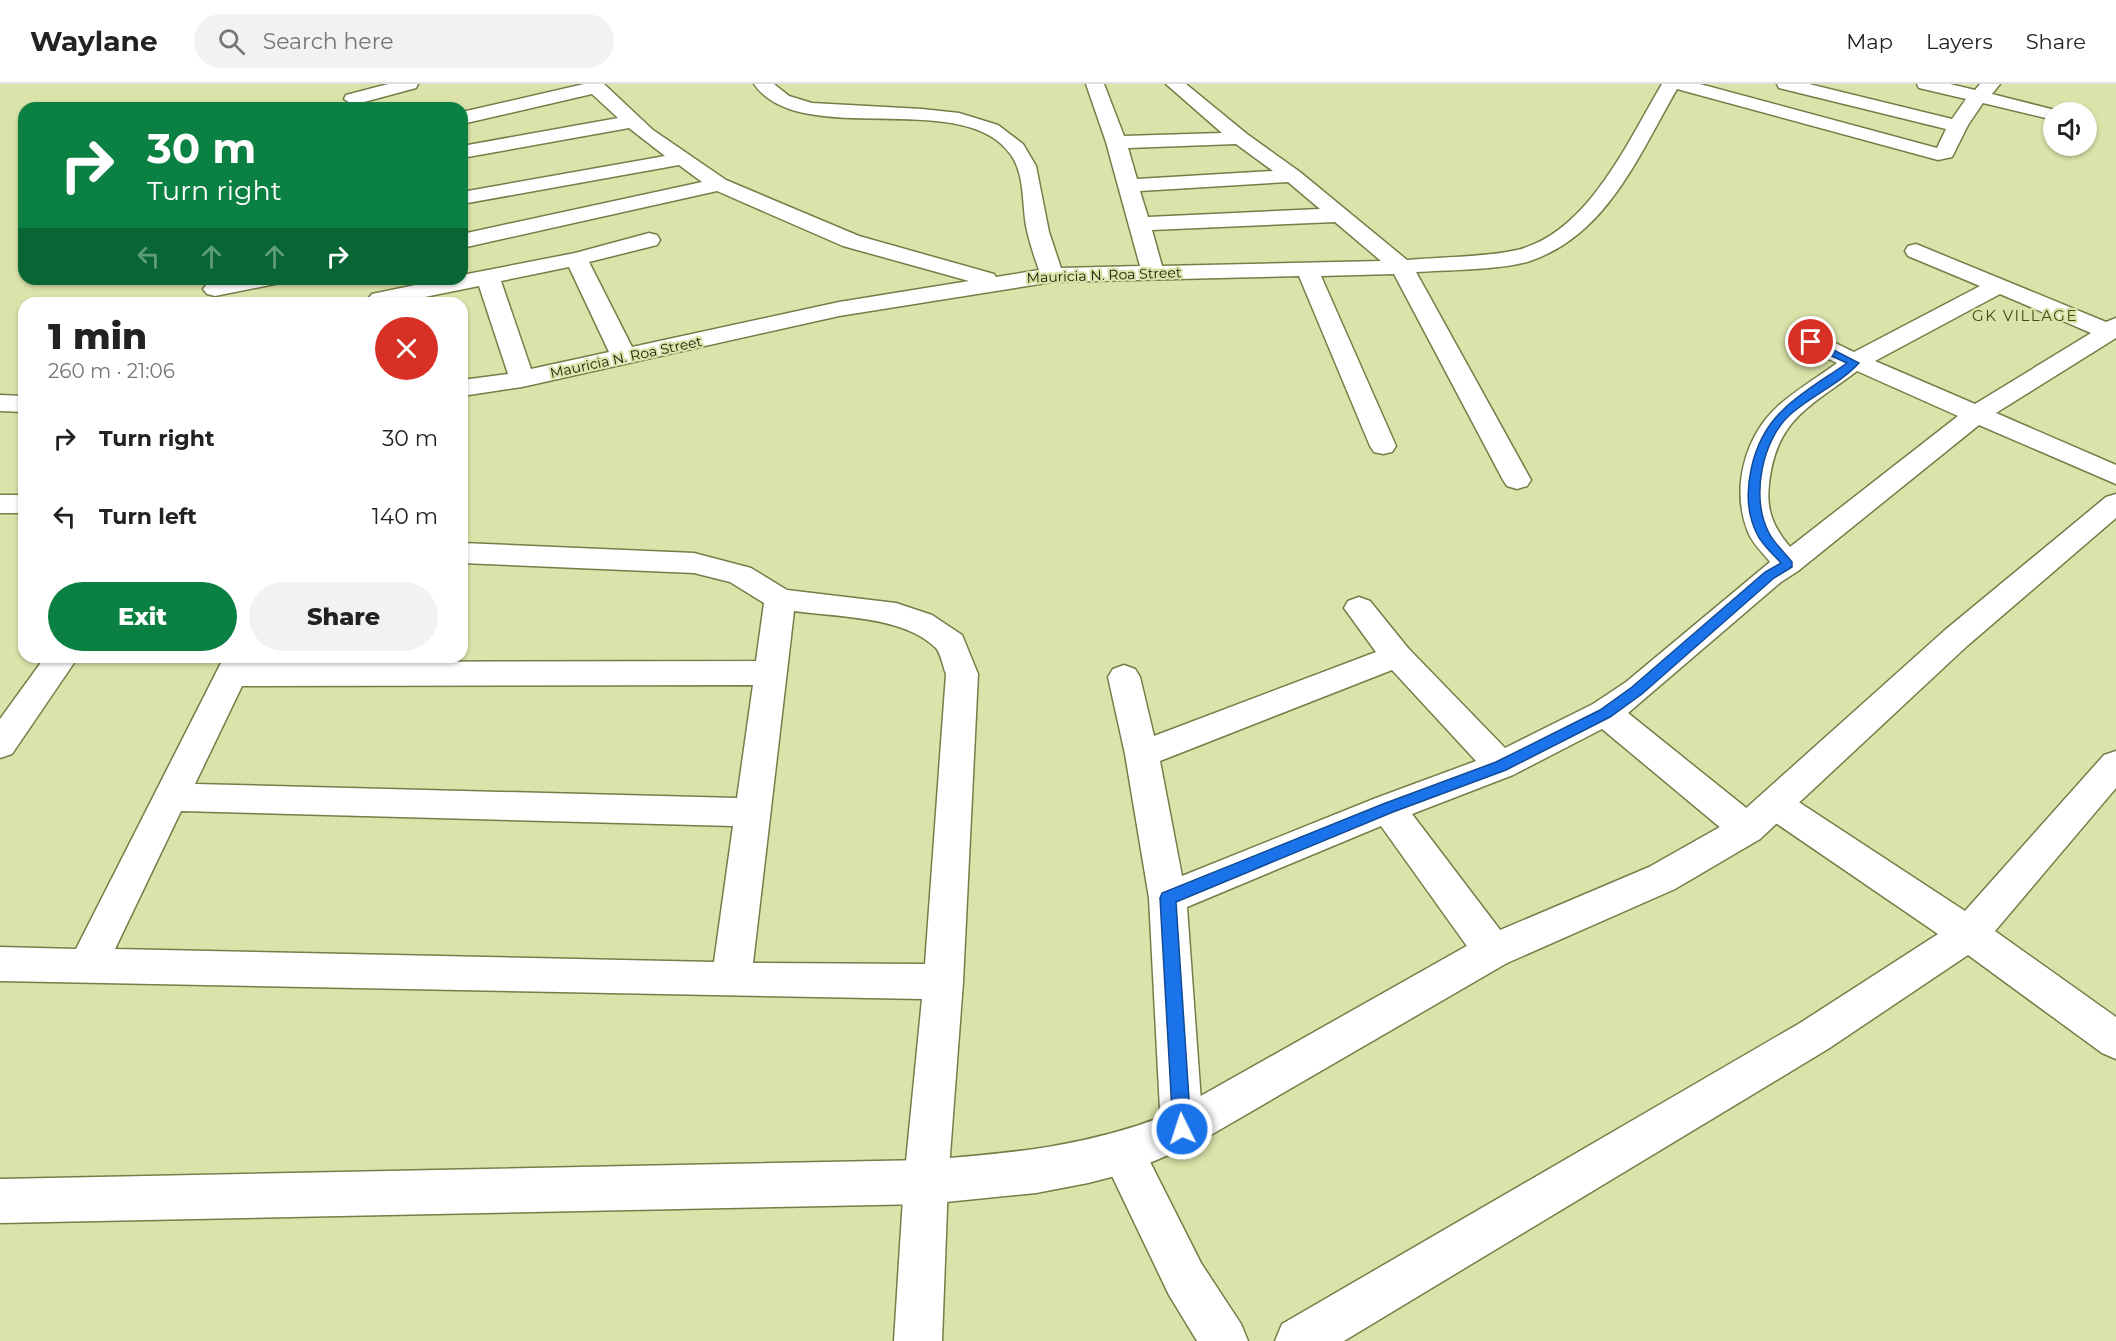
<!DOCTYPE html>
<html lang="en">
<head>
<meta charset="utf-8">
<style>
  :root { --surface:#fff; --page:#f2f2f2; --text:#222; --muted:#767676; --line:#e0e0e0; --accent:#0b8043 }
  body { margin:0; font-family:Montserrat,sans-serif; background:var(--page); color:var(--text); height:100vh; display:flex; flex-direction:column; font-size:22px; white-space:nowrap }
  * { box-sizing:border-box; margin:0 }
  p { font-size:20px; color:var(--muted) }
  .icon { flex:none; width:33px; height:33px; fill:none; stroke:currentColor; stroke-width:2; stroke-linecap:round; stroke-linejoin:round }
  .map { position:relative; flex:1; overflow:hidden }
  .details { position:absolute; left:18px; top:213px; width:450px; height:366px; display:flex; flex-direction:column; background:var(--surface); border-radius:18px; box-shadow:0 2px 4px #0004 }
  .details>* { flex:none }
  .banner { position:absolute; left:18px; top:18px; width:450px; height:183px; border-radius:18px; box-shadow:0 2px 4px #0004; background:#0b8043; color:#fff; overflow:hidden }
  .fabs { position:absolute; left:2043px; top:18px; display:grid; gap:12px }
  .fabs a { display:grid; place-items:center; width:54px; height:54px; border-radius:50%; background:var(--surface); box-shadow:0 2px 4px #0004; font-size:30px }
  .pin { position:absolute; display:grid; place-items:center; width:51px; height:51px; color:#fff; margin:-26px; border:3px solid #fff; border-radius:50%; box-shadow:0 2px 6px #0007 }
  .me { position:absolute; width:66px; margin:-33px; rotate:356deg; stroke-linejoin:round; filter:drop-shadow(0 0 4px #0008) }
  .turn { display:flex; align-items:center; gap:21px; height:126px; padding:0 30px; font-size:27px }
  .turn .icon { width:78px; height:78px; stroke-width:2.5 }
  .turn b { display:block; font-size:42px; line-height:51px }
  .lanes { display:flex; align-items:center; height:57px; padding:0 30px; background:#0003; justify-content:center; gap:30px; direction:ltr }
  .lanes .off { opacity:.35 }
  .round { display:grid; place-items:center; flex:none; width:63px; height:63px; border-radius:32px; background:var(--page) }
  .headline { display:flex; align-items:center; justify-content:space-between; height:102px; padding:0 30px }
  h1 { font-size:36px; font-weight:800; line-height:45px }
  .cta { display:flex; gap:12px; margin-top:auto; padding:12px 30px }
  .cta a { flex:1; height:69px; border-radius:36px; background:var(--accent); color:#fff; font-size:24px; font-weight:800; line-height:69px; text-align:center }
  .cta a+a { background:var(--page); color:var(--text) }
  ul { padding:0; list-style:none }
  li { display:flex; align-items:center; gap:18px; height:78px; padding:0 30px }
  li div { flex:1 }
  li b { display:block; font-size:22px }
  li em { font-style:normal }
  header { display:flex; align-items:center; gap:36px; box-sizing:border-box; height:84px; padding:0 30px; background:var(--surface); border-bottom:2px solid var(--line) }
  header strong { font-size:28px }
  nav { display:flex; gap:33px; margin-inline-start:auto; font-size:21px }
  .search { width:420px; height:54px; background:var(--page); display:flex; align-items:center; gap:15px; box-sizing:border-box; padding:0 21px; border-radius:33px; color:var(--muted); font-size:22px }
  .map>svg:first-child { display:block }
</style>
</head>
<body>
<header>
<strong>Waylane</strong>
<div class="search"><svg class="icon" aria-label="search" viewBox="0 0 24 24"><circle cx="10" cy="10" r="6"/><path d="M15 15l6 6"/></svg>Search here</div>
<nav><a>Map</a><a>Layers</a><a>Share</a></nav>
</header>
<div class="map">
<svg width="2116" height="1257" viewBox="0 0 2116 1257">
  <rect width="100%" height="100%" fill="#dae3a9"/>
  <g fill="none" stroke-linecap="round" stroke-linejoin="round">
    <g stroke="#767d47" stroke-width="3">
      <g id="minor">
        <path d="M388,0H418L416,4L353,21L344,15L346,11Z"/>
        <path d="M584,0H604L653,46L726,96L859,152L994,190L996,193L1039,186C1034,172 1029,157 1026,142C1022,119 1025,91 1011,71C964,2 800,67 754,0H774L789,12L812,19L922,25L959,29L998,41L1023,60L1036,82L1049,148L1061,184L1140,182L1106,58L1086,0H1104L1124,52L1222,49L1166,0H1186L1247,50L1300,88L1407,176C1440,173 1487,173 1517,166C1588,149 1628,57 1662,0H1700L1937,64L1946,45L1779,4L1777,0H1809L1952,35L1966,15L1919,4L1917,0H1950L1975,6L1980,0H2000L1992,10L2063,28H2054V36L1983,19L1968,41L1952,73L1938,76L1677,5C1639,71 1607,151 1530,177C1503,186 1446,186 1416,188L1531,396L1527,402L1517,405L1507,402L1503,396L1394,190L1321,192L1396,362L1392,368L1383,370L1374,368L1370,362L1299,192L1052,198L839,232L522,303L462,312V296L508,290L479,202L395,219H371L368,215L372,210L444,195H462V191L575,169L649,149L657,151L660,156L657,161L589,178L632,263L839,218L969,197L843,162L717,107L462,164V150L702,98L679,81L462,120V108L665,72L629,44L462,74V62L618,34L592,10L462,40V28ZM1236,60L1273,87L1137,95L1128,64ZM1288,98L1320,125L1148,133L1140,107ZM1335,138L1381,177L1162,182L1152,146ZM569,183L609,268L531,285L501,197Z"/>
        <path d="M1916,160L2106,238L2116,234V254L1996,329L2116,381V400L1979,341L1798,487L1781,498L1628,629L1760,735L1765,745L1760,755L1747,759L1734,755L1602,645L1513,691L1412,730L1507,855L1512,867L1507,879L1493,884L1479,879L1381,742L1187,823L1203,1045L1197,1059L1182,1065L1167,1059L1161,1045L1149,814L1125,670L1108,593L1113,585L1124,581L1135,585L1140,593L1154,652L1376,568L1344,524L1348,517L1359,513L1370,517L1408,564L1505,664L1593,620L1626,598L1770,478C1763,469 1752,459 1748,448C1731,406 1744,353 1778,322C1796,306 1818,293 1837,279L1802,263L1799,258L1802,253C1820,248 1838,261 1854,268L1980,202L1908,172L1905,167L1908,162ZM2000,210L2091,249L1975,320L1875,277ZM1857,287L1958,332L1790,463C1773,443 1766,426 1769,400C1776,335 1810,323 1857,287ZM1392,586L1476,677L1376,714L1182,792L1160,677Z"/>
        <path d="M231,195H278L275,200L215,212L207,210L203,205L207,200Z"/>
        <path d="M0,311L24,312V328L0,327Z"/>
        <rect x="0" y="411" width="24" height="18"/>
        <path d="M462,459L694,469L751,484L787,506L896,519L932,531L962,551L978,590L963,898L948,1098L942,1257H894L904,1098L922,915L0,897V863L76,865L224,573H256L253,578L756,577L764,519L730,498L694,489L462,479ZM794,527C837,533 904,532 936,564C941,570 943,583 946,590L925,880L753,879ZM753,601L737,714L195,700L242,602ZM181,727L733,742L714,878L115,865Z"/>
        <path d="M45,573H78L12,670L0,674V635Z"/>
        <path d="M2116,667V704L1995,847L2116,933V975L2102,969L1968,871L1828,965L1344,1257H1275L1282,1240L1800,939L1938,850L1764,731L1758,721L1764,711L1776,707L1788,711L1965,827L2104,671Z"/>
        <path d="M1123,1048L1138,1054L1201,1179L1241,1240L1248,1257H1197L1169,1211L1101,1069L1108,1054Z"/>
      </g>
    </g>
    <g stroke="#767d47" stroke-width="3">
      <path id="tertiary" d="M2116,410V434L1967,562L1760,755L1675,805L1507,879L1197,1059L1123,1090L1088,1099L1036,1109L926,1120L0,1139V1095L926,1076C1013,1069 1085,1063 1167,1031L1479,855L1649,783L1734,735L1945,546L2106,413Z"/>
    </g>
    <use href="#minor" fill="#fff" fill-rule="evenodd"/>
    <use href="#tertiary" fill="#fff" fill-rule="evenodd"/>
  </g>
  <path fill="#1a73e8" stroke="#114b97" stroke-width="1.5" d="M1807,256H1814L1859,279C1841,299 1813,311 1792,329C1762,354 1750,414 1769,449C1774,459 1785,469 1792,478V483L1774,494L1642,610L1610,633L1506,686L1393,728L1176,818L1191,1045L1188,1051L1182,1053L1176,1051L1173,1045L1160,814L1162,809L1383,720L1496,678L1600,626L1632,603L1765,488L1781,479C1773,470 1762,461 1757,450C1738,412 1752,355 1783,326C1801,308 1826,294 1847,279L1807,261Z"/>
  <g text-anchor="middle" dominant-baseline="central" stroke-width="4.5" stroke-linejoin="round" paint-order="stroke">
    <g font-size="14" fill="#1c1f09" stroke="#dae3a9">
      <text transform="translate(1104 191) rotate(-2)">Mauricia N. Roa Street</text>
      <text transform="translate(626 273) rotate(-12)">Mauricia N. Roa Street</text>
    </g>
    <g font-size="15" letter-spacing="1.5" fill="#434913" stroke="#dae3a9">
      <text x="2025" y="231">GK VILLAGE</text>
    </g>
  </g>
</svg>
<div class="fabs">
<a><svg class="icon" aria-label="sound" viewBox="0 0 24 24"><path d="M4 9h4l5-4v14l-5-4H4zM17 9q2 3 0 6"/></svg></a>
</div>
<div class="pin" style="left:1811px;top:258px;background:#d93025"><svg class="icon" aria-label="arrive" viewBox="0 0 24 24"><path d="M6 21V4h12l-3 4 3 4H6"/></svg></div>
<svg class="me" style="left:1182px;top:1045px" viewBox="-20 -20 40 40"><circle r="17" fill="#1a73e8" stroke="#fff" stroke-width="3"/><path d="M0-11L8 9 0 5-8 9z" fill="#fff"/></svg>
<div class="banner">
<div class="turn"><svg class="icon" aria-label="right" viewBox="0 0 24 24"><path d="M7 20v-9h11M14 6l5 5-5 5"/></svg><div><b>30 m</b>Turn right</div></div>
<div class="lanes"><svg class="icon off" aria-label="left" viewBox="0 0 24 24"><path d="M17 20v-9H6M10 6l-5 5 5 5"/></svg><svg class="icon off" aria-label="ahead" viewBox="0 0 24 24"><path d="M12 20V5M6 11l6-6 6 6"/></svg><svg class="icon off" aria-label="ahead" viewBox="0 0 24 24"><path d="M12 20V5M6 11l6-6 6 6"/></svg><svg class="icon" aria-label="right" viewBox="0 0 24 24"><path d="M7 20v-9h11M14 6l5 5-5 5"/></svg></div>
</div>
<section class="details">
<div class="headline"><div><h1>1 min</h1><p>260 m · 21:06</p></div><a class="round" style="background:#d93025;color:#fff"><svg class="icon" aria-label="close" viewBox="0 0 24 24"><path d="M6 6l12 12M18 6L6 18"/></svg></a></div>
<ul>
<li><svg class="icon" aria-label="right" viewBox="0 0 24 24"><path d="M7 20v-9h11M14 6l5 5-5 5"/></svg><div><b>Turn right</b></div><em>30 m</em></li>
<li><svg class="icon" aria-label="left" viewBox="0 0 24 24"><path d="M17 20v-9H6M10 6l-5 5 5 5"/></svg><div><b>Turn left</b></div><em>140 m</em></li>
</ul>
<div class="cta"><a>Exit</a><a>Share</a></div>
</section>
</div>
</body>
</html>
